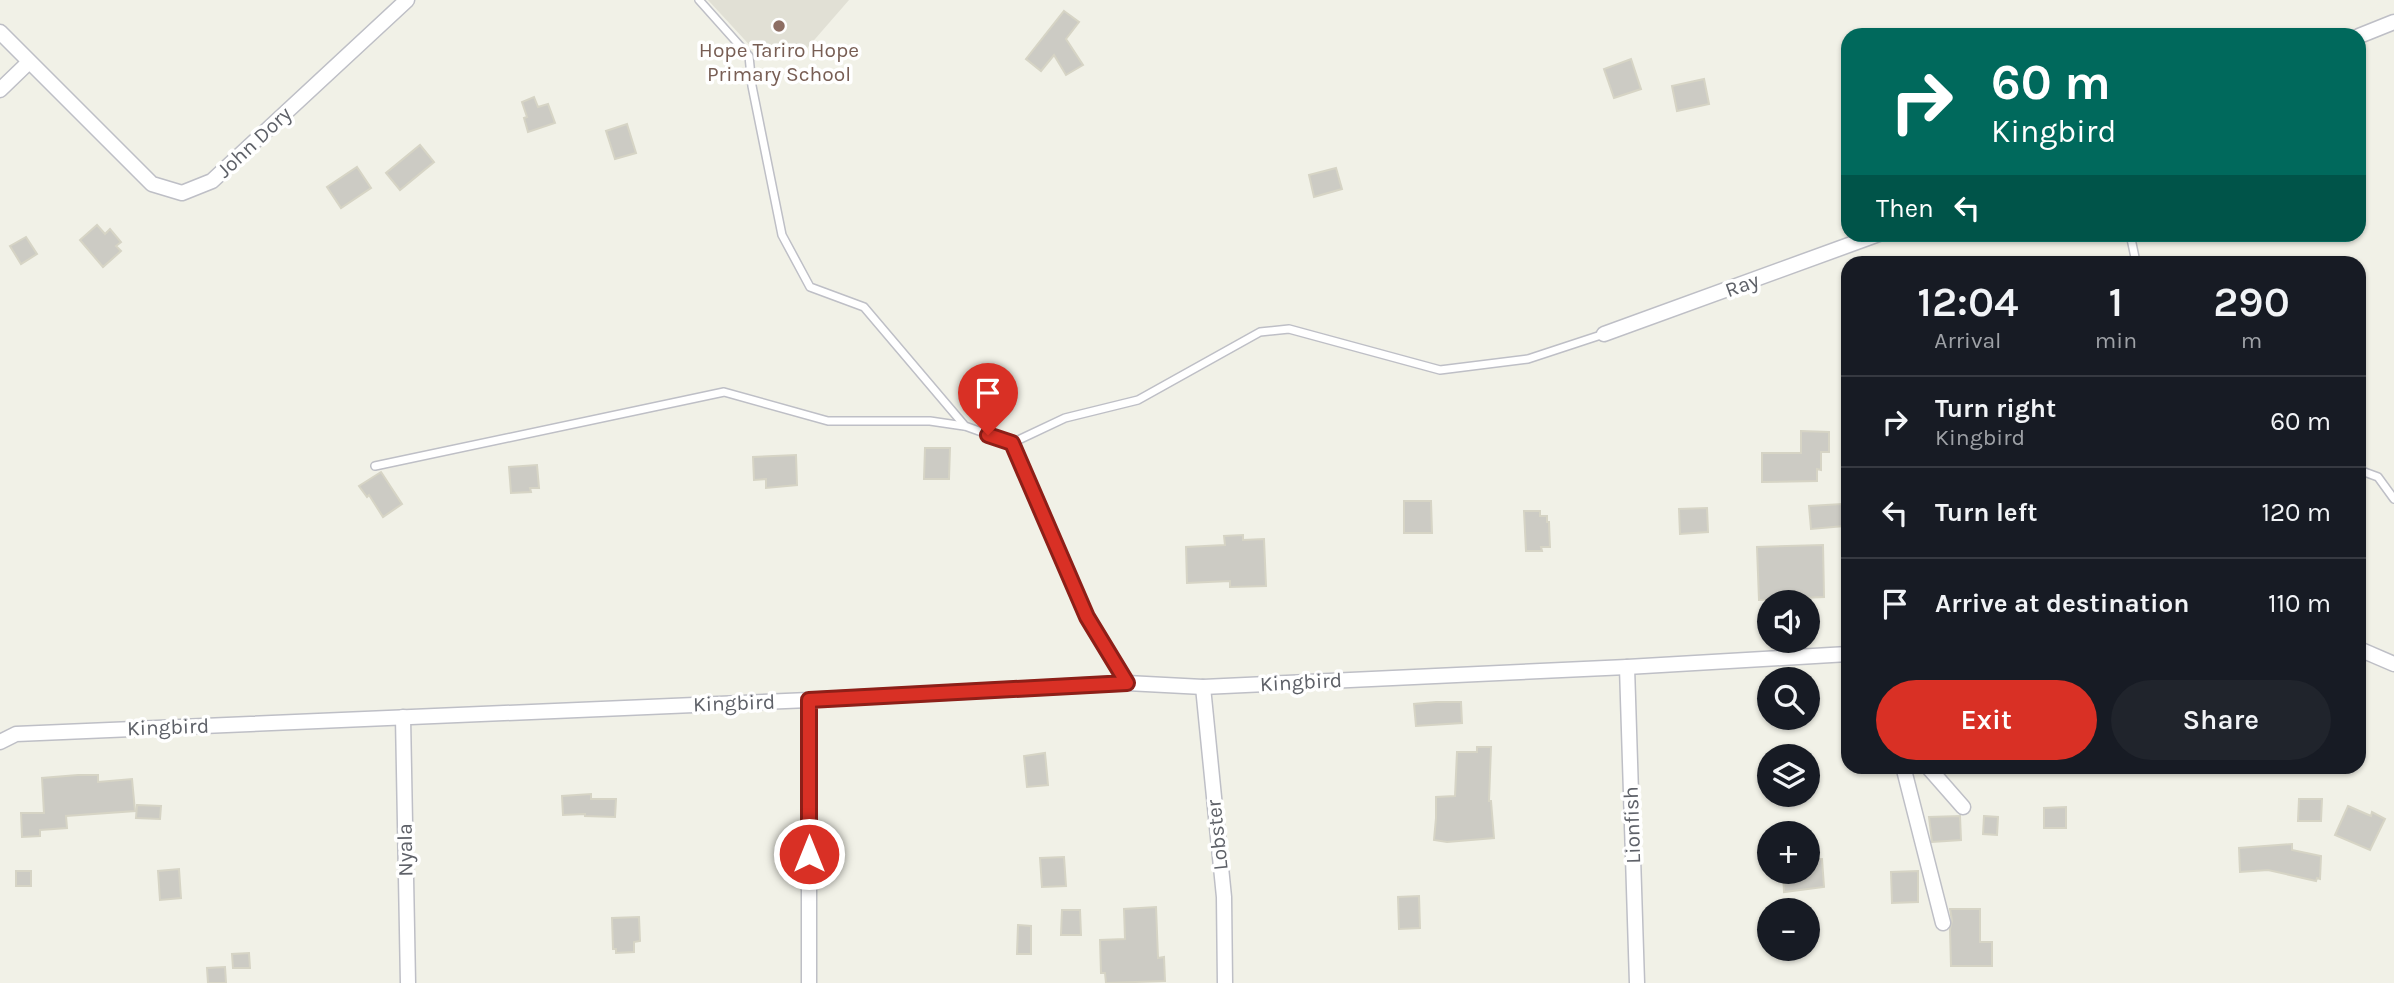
<!DOCTYPE html>
<html lang="en">
<head>
<meta charset="utf-8">
<style>
  :root { --surface:#171b24; --page:#20242c; --text:#f1f3f6; --muted:#9ea1a6; --line:#363941; --accent:#d93025 }
  body { margin:0; font-family:Karla,sans-serif; background:var(--page); color:var(--text); height:100vh; display:flex; flex-direction:column; font-size:26px; white-space:nowrap }
  * { box-sizing:border-box; margin:0 }
  p { font-size:23px; color:var(--muted) }
  .icon { flex:none; width:38px; height:38px; fill:none; stroke:currentColor; stroke-width:2; stroke-linecap:round; stroke-linejoin:round }
  .map { position:relative; flex:1; overflow:hidden }
  .sheet { position:absolute; left:1841px; top:256px; width:525px; height:518px; display:flex; flex-direction:column; background:var(--surface); border-radius:21px; box-shadow:0 2px 5px #0004 }
  .sheet>* { flex:none }
  .banner { position:absolute; left:1841px; top:28px; width:525px; height:214px; border-radius:21px; box-shadow:0 2px 5px #0004; background:#00695c; color:#fff; overflow:hidden }
  .tools { position:absolute; left:1757px; top:590px; display:grid; gap:14px }
  .tools a { display:grid; place-items:center; width:63px; height:63px; border-radius:50%; background:var(--surface); box-shadow:0 2px 5px #0004; font-size:35px }
  .pin { position:absolute; display:grid; place-items:center; width:60px; height:60px; color:#fff; margin:-72px -30px; border-radius:50% 50% 50% 0; rotate:-45deg; box-shadow:0 0 7px #0007 }
  .pin .icon { rotate:45deg }
  .me { position:absolute; width:77px; margin:-38px; rotate:0deg; stroke-linejoin:round; filter:drop-shadow(0 0 5px #0008) }
  .turn { display:flex; align-items:center; gap:24px; height:147px; padding:0 35px; font-size:32px }
  .turn .icon { width:91px; height:91px; stroke-width:2.5 }
  .turn b { display:block; font-size:49px; line-height:60px }
  .then { display:flex; align-items:center; height:66px; padding:0 35px; background:#0003; gap:14px; font-size:26px }
  .eta { display:flex; justify-content:space-evenly; align-items:center; height:119px; text-align:center }
  .eta b { font-size:42px; font-weight:600; line-height:49px }
  .button { display:flex; gap:14px; margin-top:auto; padding:14px 35px }
  .button a { flex:1; height:80px; border-radius:42px; background:var(--accent); color:#fff; font-size:28px; font-weight:600; line-height:80px; text-align:center }
  .button a+a { background:var(--page); color:var(--text) }
  ul { padding:0; list-style:none }
  li { display:flex; align-items:center; gap:21px; height:91px; padding:0 35px; border-top:2px solid var(--line) }
  li div { flex:1 }
  li b { display:block; font-size:26px }
  li em { font-style:normal }
  .map>svg:first-child { display:block }
</style>
</head>
<body>
<div class="map">
<svg width="2394" height="983" viewBox="0 0 2394 983">
  <rect width="100%" height="100%" fill="#f1f1e7"/>
  <path fill="#e1e0d5" d="M708,0H849L802,54L755,51Z"/>
  <g fill="#cccbc4" stroke="#d6d4c5" stroke-width="2">
    <path d="M1064,11L1079,22L1066,39L1083,65L1066,75L1054,55L1041,71L1026,59Z"/>
    <path d="M1631,59L1641,89L1614,98L1604,69Z"/>
    <path d="M1704,79L1709,104L1677,111L1672,86Z"/>
    <path d="M534,97L538,107L548,104L555,123L528,132L524,118L527,117L522,102Z"/>
    <path d="M627,124L636,153L615,159L606,131Z"/>
    <path d="M420,145L434,162L400,190L386,173Z"/>
    <path d="M357,167L371,188L341,208L327,187Z"/>
    <path d="M1336,168L1342,189L1314,197L1309,175Z"/>
    <path d="M97,225L105,234L110,229L121,242L116,246L121,251L103,267L80,240Z"/>
    <path d="M26,237L37,254L21,264L10,246Z"/>
    <path d="M1801,431L1829,432V452H1821V470L1817,469V481L1762,482V453H1801Z"/>
    <path d="M925,448H950L949,479H924Z"/>
    <path d="M796,455L797,485L766,488V479L754,480L753,457Z"/>
    <path d="M537,465L539,488H530L531,492L511,493L509,467Z"/>
    <path d="M381,472L402,504L383,517L369,495L367,497L359,486Z"/>
    <path d="M1404,501H1431L1432,533H1404Z"/>
    <path d="M1842,504L1844,526L1811,529L1809,506Z"/>
    <path d="M1707,508L1708,532L1680,534L1679,509Z"/>
    <path d="M1524,511H1540V516H1547V522H1549L1550,547H1541L1542,551H1526Z"/>
    <path d="M1243,535V540L1264,539L1266,586L1230,587V581L1187,583L1186,547L1225,545L1224,536Z"/>
    <path d="M1823,545L1824,597L1759,600L1757,547Z"/>
    <path d="M1436,702H1461L1462,723L1416,726L1414,704Z"/>
    <path d="M1477,747H1491L1489,801H1491L1494,838L1447,842L1434,840L1436,818V797L1455,796L1457,752H1477Z"/>
    <path d="M1045,753L1048,785L1027,787L1024,756Z"/>
    <path d="M78,775H98V782L132,779L135,811L66,816L67,828L40,830V836L22,837L21,813H44L42,778Z"/>
    <path d="M591,794V799H616L615,817L585,816V814L563,815L562,796Z"/>
    <path d="M2299,799H2322L2321,821H2298Z"/>
    <path d="M137,805L161,806L160,819L136,818Z"/>
    <path d="M2348,806L2371,816L2372,812L2385,819L2370,850L2335,835Z"/>
    <path d="M2066,807V828H2044V808Z"/>
    <path d="M1960,816L1961,840L1932,842L1929,817Z"/>
    <path d="M1984,816L1998,817L1997,835L1983,834Z"/>
    <path d="M2292,844V850L2321,856L2320,879L2317,878L2316,881L2268,870L2240,872L2239,848Z"/>
    <path d="M1064,857L1066,886L1042,887L1040,858Z"/>
    <path d="M1822,859L1824,887L1784,892L1783,872H1808V860Z"/>
    <path d="M179,869L181,898L160,900L158,871Z"/>
    <rect x="16" y="871" width="15" height="15"/>
    <path d="M1918,871V902L1892,903L1891,872Z"/>
    <path d="M1419,896L1420,928L1399,929L1398,897Z"/>
    <path d="M1156,907L1158,958L1164,957L1165,981L1106,983L1105,973H1101L1100,940L1125,939L1124,909Z"/>
    <path d="M1950,909H1980V942H1992V966H1951L1950,929L1952,921Z"/>
    <path d="M1062,910H1080L1081,935H1061Z"/>
    <path d="M639,917L640,941L634,942V952L616,953V949H613L612,918Z"/>
    <path d="M1018,925L1031,926V954H1017Z"/>
    <path d="M249,953L250,968H233L232,954Z"/>
    <path d="M225,967L226,983H208L207,968Z"/>
  </g>
  <g fill="none" stroke-linecap="round" stroke-linejoin="round">
    <g stroke="#bebfc6" stroke-width="10">
      <g id="lane">
        <path d="M699,0L749,56L752,86L782,235L810,287L864,307L965,426L1012,443L1087,617L1127,683"/>
        <path d="M2130,234L2136,262"/>
        <path d="M1012,443L1065,418L1138,400L1260,332L1289,329L1440,370L1528,359L1604,334"/>
        <path d="M375,466L724,392L828,421H930L964,426"/>
        <path d="M2359,470L2378,477L2394,499"/>
      </g>
    </g>
    <g stroke="#bebfc6" stroke-width="17">
      <g id="street">
        <path d="M0,32L152,184L182,193L212,181L407,0"/>
        <path d="M2359,36L2394,22"/>
        <path d="M0,90L29,62"/>
        <path d="M1604,334L1879,234"/>
        <path d="M2359,649L2394,664"/>
        <path d="M1627,667L1637,983"/>
        <path d="M1203,687L1224,897L1225,983"/>
        <path d="M809,700V983"/>
        <path d="M403,717L408,983"/>
        <path d="M0,742L16,734L809,700L1127,683L1203,687L1627,667L1848,654"/>
        <path d="M1903,766L1943,923"/>
        <path d="M1927,766L1963,807"/>
      </g>
    </g>
    <use href="#lane" stroke="#fff" stroke-width="7"/>
    <use href="#street" stroke="#fff" stroke-width="14"/>
  </g>
  <g fill="none" stroke-linecap="round" stroke-linejoin="round">
    <g stroke="#8d1f18" stroke-width="18">
      <path id="route" d="M809,854V700L1127,683L1087,617L1012,443L988,435"/>
    </g>
    <use href="#route" stroke="#d93025" stroke-width="12"/>
  </g>
  <circle fill="#8d6e63" stroke="#fff" stroke-width="2.5" cx="779" cy="26" r="7"/>
  <g text-anchor="middle" dominant-baseline="central" stroke-width="7" stroke-linejoin="round" paint-order="stroke">
    <g font-size="21" fill="#785e54" stroke="#fff">
      <text x="779" y="50">Hope Tariro Hope<tspan x="779" dy="24">Primary School</tspan></text>
    </g>
    <g font-size="21" fill="#5e6168" stroke="#fff">
      <text transform="translate(254 142) rotate(-43)">John Dory</text>
      <text transform="translate(1742 285) rotate(-20)">Ray</text>
      <text transform="translate(1301 682) rotate(-3)">Kingbird</text>
      <text transform="translate(734 703) rotate(-2)">Kingbird</text>
      <text transform="translate(168 727) rotate(-2)">Kingbird</text>
      <text transform="translate(1632 825) rotate(-92)">Lionfish</text>
      <text transform="translate(1217 835) rotate(-96)">Lobster</text>
      <text transform="translate(405 850) rotate(-91)">Nyala</text>
    </g>
  </g>
</svg>
<div class="tools">
<a><svg class="icon" aria-label="sound" viewBox="0 0 24 24"><path d="M4 9h4l5-4v14l-5-4H4zM17 9q2 3 0 6"/></svg></a>
<a><svg class="icon" aria-label="search" viewBox="0 0 24 24"><circle cx="10" cy="10" r="6"/><path d="M15 15l6 6"/></svg></a>
<a><svg class="icon" aria-label="layers" viewBox="0 0 24 24"><path d="M12 4l9 5-9 5-9-5zM3 14l9 5 9-5"/></svg></a>
<a>+</a>
<a>−</a>
</div>
<div class="pin" style="left:988px;top:435px;background:#d93025"><svg class="icon" aria-label="arrive" viewBox="0 0 24 24"><path d="M6 21V4h12l-3 4 3 4H6"/></svg></div>
<svg class="me" style="left:809px;top:854px" viewBox="-20 -20 40 40"><circle r="17" fill="#d93025" stroke="#fff" stroke-width="3"/><path d="M0-11L8 9 0 5-8 9z" fill="#fff"/></svg>
<div class="banner">
<div class="turn"><svg class="icon" aria-label="right" viewBox="0 0 24 24"><path d="M7 20v-9h11M14 6l5 5-5 5"/></svg><div><b>60 m</b>Kingbird</div></div>
<div class="then">Then<svg class="icon" aria-label="left" viewBox="0 0 24 24"><path d="M17 20v-9H6M10 6l-5 5 5 5"/></svg></div>
</div>
<section class="sheet">
<div class="eta">
<div><b>12:04</b><p>Arrival</p></div>
<div><b>1</b><p>min</p></div>
<div><b>290</b><p>m</p></div>
</div>
<ul>
<li><svg class="icon" aria-label="right" viewBox="0 0 24 24"><path d="M7 20v-9h11M14 6l5 5-5 5"/></svg><div><b>Turn right</b><p>Kingbird</p></div><em>60 m</em></li>
<li><svg class="icon" aria-label="left" viewBox="0 0 24 24"><path d="M17 20v-9H6M10 6l-5 5 5 5"/></svg><div><b>Turn left</b></div><em>120 m</em></li>
<li><svg class="icon" aria-label="arrive" viewBox="0 0 24 24"><path d="M6 21V4h12l-3 4 3 4H6"/></svg><div><b>Arrive at destination</b></div><em>110 m</em></li>
</ul>
<div class="button"><a>Exit</a><a>Share</a></div>
</section>
</div>
</body>
</html>
